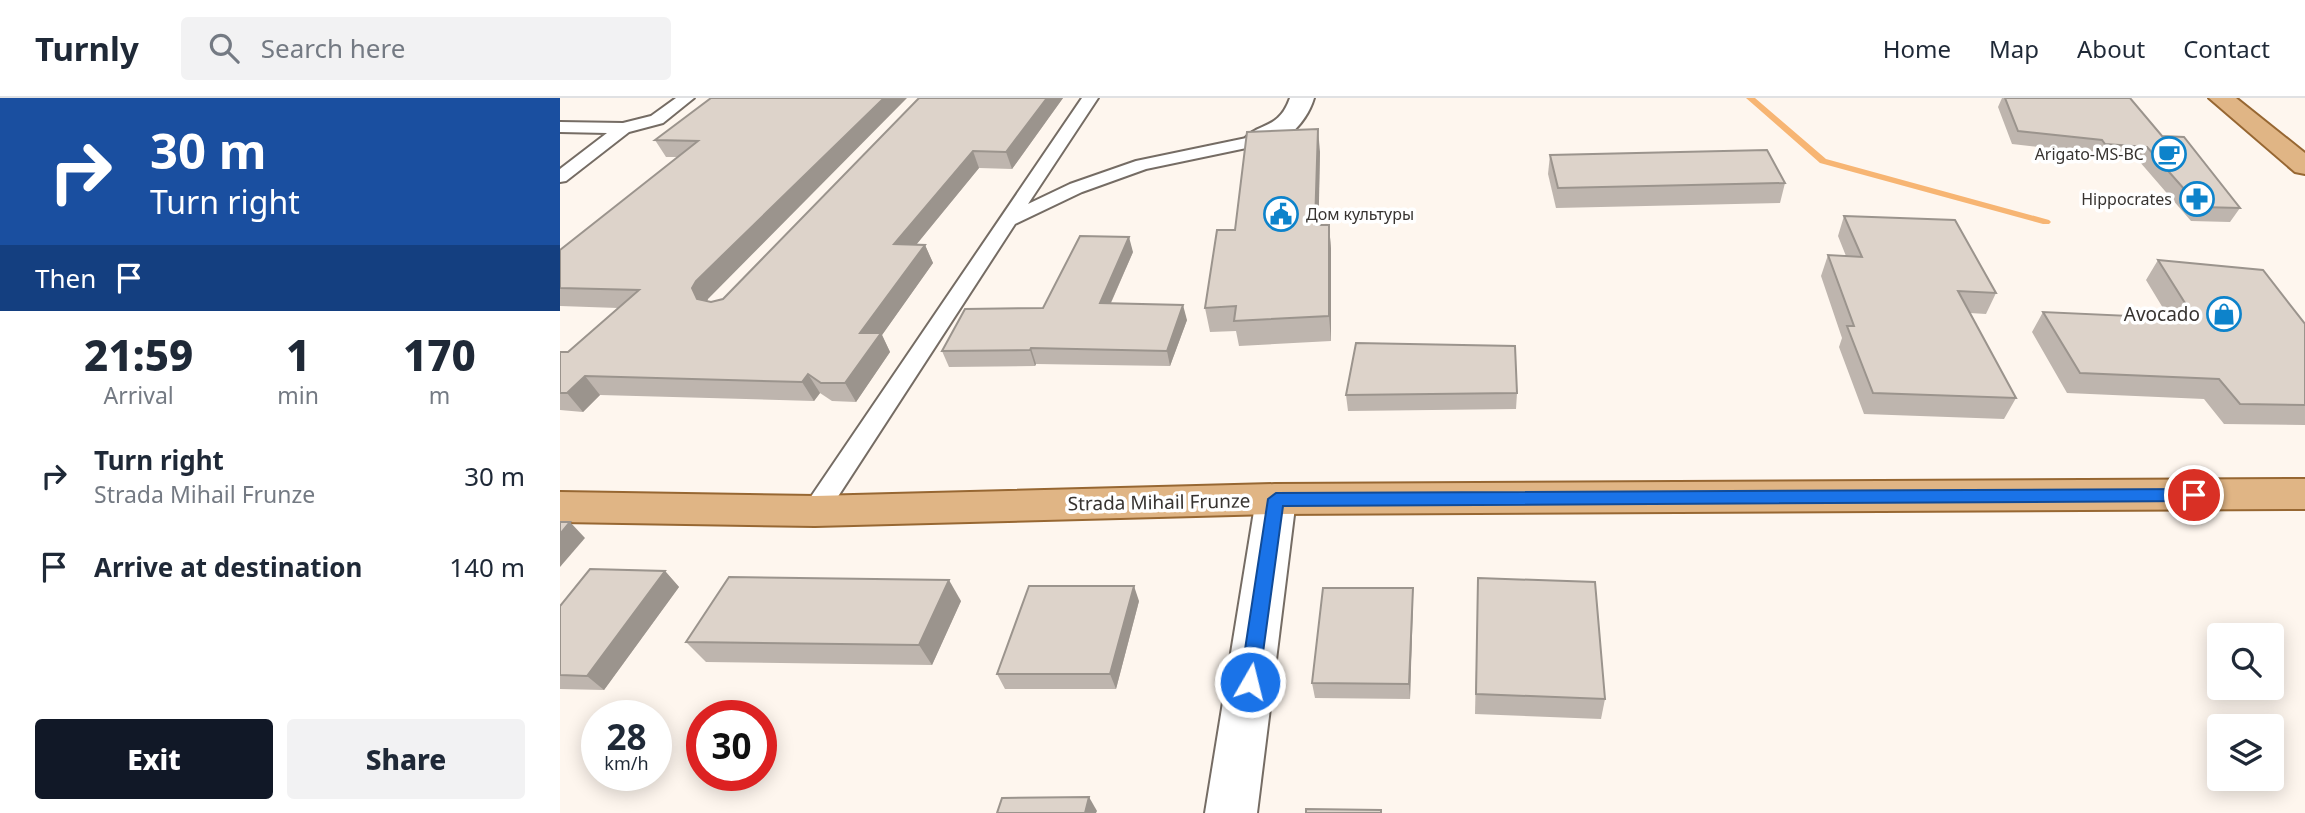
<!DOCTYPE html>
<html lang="en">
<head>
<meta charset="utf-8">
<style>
  :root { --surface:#fff; --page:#f2f2f3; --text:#1f2937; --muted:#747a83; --line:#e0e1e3; --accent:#111827 }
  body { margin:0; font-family:"Noto Sans",sans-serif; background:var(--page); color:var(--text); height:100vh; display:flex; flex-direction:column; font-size:26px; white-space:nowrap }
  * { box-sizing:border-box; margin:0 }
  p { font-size:23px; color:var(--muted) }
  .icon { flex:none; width:38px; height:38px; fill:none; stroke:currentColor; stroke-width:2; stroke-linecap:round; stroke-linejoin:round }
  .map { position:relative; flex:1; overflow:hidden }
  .sheet { display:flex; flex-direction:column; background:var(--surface); width:560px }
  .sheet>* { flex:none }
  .guide { background:#1a4fa0; color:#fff; overflow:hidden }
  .fabs { position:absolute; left:1647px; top:525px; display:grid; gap:14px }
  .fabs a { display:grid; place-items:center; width:77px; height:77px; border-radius:7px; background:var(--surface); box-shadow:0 4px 18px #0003; font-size:35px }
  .speed { position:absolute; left:21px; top:602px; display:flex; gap:14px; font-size:35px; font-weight:700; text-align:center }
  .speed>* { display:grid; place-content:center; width:91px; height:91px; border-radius:50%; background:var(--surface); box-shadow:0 4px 18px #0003; line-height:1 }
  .speed small { font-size:18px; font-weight:400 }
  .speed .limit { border:10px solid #d22; background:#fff; color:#111 }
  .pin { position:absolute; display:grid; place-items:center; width:60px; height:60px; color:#fff; margin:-30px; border:4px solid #fff; border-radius:50%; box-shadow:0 2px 7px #0007 }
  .me { position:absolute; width:77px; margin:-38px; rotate:8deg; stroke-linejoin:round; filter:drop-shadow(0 0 5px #0008) }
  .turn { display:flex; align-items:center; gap:24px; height:147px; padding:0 35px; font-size:32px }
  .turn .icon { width:91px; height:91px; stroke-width:2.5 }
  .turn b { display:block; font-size:49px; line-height:60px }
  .then { display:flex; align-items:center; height:66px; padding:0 35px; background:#0003; gap:14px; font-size:26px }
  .eta { display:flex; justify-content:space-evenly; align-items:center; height:119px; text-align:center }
  .eta b { font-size:42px; font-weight:800; line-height:49px }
  .action { display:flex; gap:14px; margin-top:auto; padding:14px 35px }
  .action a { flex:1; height:80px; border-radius:7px; background:var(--accent); color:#fff; font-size:28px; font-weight:800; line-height:80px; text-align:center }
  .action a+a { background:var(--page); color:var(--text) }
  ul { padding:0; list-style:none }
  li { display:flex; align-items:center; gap:21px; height:91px; padding:0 35px }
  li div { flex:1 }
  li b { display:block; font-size:26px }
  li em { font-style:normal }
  header { display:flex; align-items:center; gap:42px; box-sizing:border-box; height:98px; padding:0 35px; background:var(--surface); border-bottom:2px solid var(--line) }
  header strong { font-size:33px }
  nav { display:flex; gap:38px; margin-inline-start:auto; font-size:24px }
  .search { width:490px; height:63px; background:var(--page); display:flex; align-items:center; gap:18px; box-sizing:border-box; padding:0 24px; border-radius:7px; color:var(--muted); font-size:26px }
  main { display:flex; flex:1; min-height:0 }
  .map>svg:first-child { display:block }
</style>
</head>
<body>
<header>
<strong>Turnly</strong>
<div class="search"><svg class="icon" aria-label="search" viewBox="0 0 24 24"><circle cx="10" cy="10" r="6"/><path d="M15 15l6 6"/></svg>Search here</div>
<nav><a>Home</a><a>Map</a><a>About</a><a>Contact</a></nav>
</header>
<main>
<section class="sheet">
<div class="guide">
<div class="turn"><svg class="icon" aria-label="right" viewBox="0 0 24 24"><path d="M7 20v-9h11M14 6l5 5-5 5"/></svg><div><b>30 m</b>Turn right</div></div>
<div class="then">Then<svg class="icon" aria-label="arrive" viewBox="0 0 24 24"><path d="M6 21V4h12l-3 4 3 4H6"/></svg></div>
</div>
<div class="eta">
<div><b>21:59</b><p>Arrival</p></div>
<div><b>1</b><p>min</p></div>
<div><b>170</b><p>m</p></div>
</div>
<ul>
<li><svg class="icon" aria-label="right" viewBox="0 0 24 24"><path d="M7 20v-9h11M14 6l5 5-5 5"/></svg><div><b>Turn right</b><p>Strada Mihail Frunze</p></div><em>30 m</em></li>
<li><svg class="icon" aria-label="arrive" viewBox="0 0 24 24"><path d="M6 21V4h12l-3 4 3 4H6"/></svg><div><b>Arrive at destination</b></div><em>140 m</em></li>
</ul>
<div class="action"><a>Exit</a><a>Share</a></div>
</section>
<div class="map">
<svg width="1745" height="715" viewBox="0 0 1745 715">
  <rect width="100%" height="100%" fill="#fef6ee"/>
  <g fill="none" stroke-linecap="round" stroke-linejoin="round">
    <path fill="#f7b573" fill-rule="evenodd" d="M1186,0H1195L1266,61L1489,122L1491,124L1489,126H1483L1260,65Z"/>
    <g stroke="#756c64" stroke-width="4">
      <g id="lane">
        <path d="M116,0H134L103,25L69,34L6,83L0,84V71L47,35L0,34V24L63,25L91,18Z"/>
        <path d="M522,0H538L468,106L510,86L576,63L696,38L704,43L696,48L586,71L522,94L455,126L264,420L255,423L246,420L242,413L246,406Z"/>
      </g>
    </g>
    <g stroke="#756c64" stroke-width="4">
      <g id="street">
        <path d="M730,0H754C746,27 717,56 687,49L683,43C697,23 718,34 730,0Z"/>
        <path d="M716,386L730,390L736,401L697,715H645L696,401L702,390Z"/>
      </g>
    </g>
    <g stroke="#976732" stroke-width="4">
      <g id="primary">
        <path d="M1649,0H1676L1745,55V76L1735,74Z"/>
        <path d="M1745,381V411L716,416L255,428L0,424V394L255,398L716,386Z"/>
      </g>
    </g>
    <use href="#lane" fill="#fff" fill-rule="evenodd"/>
    <use href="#street" fill="#fff" fill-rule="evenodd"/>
    <use href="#primary" fill="#e0b585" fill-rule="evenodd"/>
  </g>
  <g fill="#beb5ae">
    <path d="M151,0L148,201L147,203L151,204L163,201L359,0H503L452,71L419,70L356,147H365L373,165L322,237L330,254L296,304L272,303L260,295L254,303L40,297L23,314L0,312V254H8L58,210L0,208V152L118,59H106L95,42Z"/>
    <path d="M1442,0H1570L1602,38L1680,110L1670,124L1631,123L1579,63L1538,60L1535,55L1452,46L1438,9Z"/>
    <path d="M760,54L758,127H769L771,151V243L679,248L676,233L650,234L645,210Z"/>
    <path d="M990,57L1225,85L1220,105L996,110L988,76Z"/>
    <path d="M1284,118L1436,195L1426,216L1410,215L1456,300L1444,321L1304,316L1279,249L1282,240L1261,178L1268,157L1286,158L1278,138Z"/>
    <path d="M573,154L551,205L627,222L610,268L476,266L475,268L389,269L382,253L483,210Z"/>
    <path d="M1598,162L1745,226V327L1664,326L1644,301L1507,295L1472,234L1483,214L1609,220L1586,182Z"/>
    <path d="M957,295L956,311L788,313L786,297Z"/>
    <path d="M105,473L119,489L44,592L0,591V508Z"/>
    <path d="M918,480L1045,601L1041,621L915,616Z"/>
    <path d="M853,490L850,601L755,600L752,585Z"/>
    <path d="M401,503L372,567L146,564L126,544Z"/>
    <path d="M579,503L556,591H445L437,576Z"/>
  </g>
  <g fill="#9b948d">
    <path d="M324,0H347L148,201L144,209L137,201L132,190L136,183Z"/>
    <path d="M487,0H503L452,71L446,54Z"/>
    <path d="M758,31L760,54L758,152L755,127Z"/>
    <path d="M413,53L419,70L342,164L334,146Z"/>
    <path d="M769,127L771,151V243L769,218Z"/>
    <path d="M569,139L573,154L544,220L540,205Z"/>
    <path d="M365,147L373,165L322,237L330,254L296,304L285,285L300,235Z"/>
    <path d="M623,207L627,222L610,268L607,253Z"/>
    <path d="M471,250L476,266L475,268L470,252Z"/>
    <path d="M248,276L260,295L254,303L242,284Z"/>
    <path d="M25,278L40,297L23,314L7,295Z"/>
    <path d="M10,424L25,440L0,469V436Z"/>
    <path d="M105,473L119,489L44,592L27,578Z"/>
    <path d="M389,482L401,503L372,567L359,547Z"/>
    <path d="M574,488L579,503L556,591L550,576Z"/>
    <path d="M853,490V505L850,601L849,586Z"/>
    <path d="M529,699L537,713L536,715H525Z"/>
  </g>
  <g fill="#ddd3ca" stroke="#9b948d" stroke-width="2">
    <path d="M151,0H324L136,183L132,190L137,201L151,204L163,201L359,0H487L446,54L413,53L334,146L365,147L300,235H321L285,285H261L248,276L242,284L25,278L7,295H0V254H8L79,192L0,190V152L138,43L95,42Z"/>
    <path d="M1445,0H1570L1602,38L1624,39L1680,110L1640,109L1587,49L1545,46L1542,42L1458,33Z"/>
    <path d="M758,31L755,127H769V218L674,223L676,208L645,210L657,132H675L687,34Z"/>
    <path d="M1207,52L1225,85L998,90L990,57Z"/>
    <path d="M1284,118L1395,122L1436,195L1398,193L1456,300L1313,295L1287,228H1294L1268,157L1302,159Z"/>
    <path d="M520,138L569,139L540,205L623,207L607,253L471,250L470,252L382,253L405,211L483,210Z"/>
    <path d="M1598,162L1703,172L1745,226V307L1680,306L1659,281L1520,275L1483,214L1635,221Z"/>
    <path d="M796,245L955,248L957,295L786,297Z"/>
    <path d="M0,424H10L0,436Z"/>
    <path d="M30,471L105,473L27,578L0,577V508Z"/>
    <path d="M169,479L389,482L359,547L126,544Z"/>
    <path d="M918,480L1035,484L1045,601L916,596Z"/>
    <path d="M469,488H574L550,576H437Z"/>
    <path d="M763,490H853L849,586L752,585Z"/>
    <path d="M529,699L525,715H437L442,700Z"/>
    <path d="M746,711L821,712V715H746Z"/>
  </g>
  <path fill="#1a73e8" stroke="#114b97" stroke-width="2" d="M1634,391L1642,397L1634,403L723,408L699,584L696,590L690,593L683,590L680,584L708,401L716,395Z"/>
  <defs>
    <g id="cafe-ring" transform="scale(1.75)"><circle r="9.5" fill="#fff" stroke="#0d83cb" stroke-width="1.5"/><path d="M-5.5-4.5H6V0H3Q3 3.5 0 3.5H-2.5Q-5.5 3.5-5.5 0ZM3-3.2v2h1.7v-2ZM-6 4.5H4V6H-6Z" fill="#0d83cb"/></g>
    <g id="pharmacy-ring" transform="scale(1.75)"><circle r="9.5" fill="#fff" stroke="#0d83cb" stroke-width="1.5"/><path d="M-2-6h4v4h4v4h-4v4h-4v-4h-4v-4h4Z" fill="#0d83cb"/></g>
    <g id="civic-ring" transform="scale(1.75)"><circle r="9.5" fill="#fff" stroke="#0d83cb" stroke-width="1.5"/><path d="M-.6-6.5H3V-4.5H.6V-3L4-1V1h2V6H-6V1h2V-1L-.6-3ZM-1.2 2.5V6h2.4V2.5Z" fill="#0d83cb"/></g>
    <g id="shop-ring" transform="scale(1.75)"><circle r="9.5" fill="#fff" stroke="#0d83cb" stroke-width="1.5"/><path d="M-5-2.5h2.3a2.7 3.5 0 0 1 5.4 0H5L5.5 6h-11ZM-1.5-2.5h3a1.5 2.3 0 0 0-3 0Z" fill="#0d83cb"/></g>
  </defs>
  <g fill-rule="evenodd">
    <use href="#cafe-ring" x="1609" y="56"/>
    <use href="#pharmacy-ring" x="1637" y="101"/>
    <use href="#civic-ring" x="721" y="116"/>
    <use href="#shop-ring" x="1664" y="216"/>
  </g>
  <g text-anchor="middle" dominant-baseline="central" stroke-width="7" stroke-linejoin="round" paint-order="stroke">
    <g font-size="16" fill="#373330" stroke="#fff" text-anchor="end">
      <text x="1584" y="56">Arigato-MS-BC</text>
      <text x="1612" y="101">Hippocrates</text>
      <text x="746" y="116" text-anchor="start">Дом культуры</text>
    </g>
    <g font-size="19" fill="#373330" stroke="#fff" text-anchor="end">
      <text x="1640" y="216">Avocado</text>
    </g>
    <g font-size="19" fill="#373330" stroke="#fff">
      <text transform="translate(599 404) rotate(-1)">Strada Mihail Frunze</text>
    </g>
  </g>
</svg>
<div class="fabs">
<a><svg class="icon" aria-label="search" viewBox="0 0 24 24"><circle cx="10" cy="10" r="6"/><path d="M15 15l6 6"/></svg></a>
<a><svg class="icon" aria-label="layers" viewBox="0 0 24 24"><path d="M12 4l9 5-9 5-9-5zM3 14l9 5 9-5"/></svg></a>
</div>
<div class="speed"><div>28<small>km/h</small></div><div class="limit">30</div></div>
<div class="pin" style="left:1634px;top:397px;background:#d93025"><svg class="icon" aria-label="arrive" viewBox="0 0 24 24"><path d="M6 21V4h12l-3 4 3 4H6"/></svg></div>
<svg class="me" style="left:690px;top:584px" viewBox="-20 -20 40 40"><circle r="17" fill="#1a73e8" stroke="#fff" stroke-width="3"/><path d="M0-11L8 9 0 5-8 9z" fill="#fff"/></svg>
</div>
</main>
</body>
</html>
